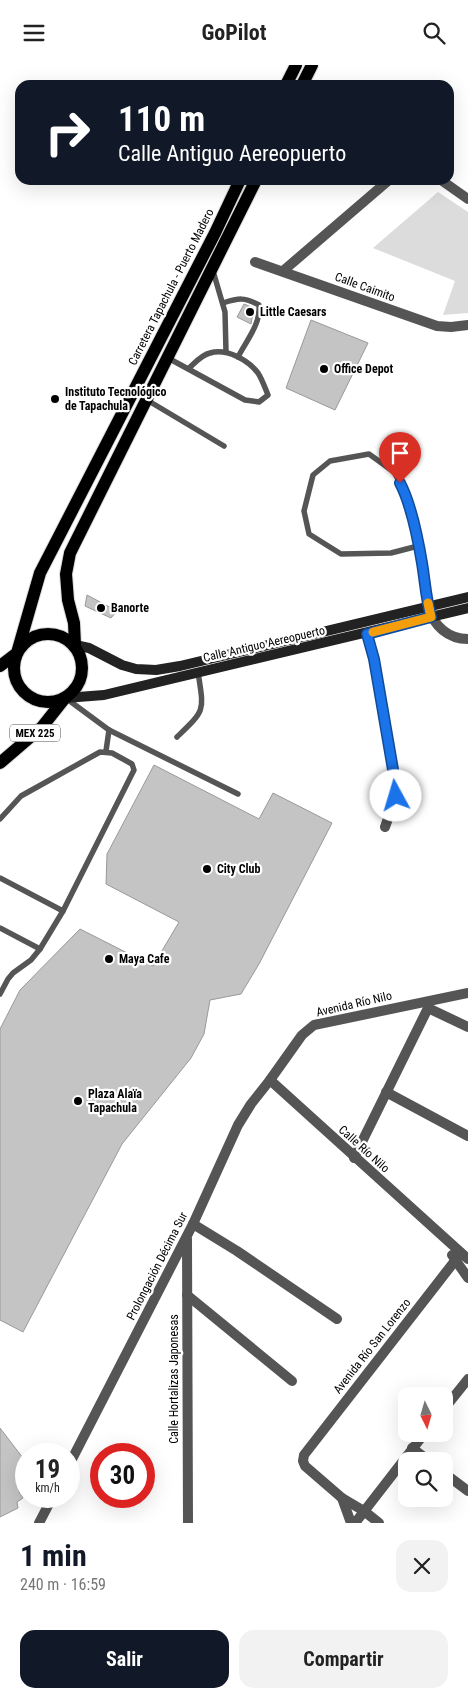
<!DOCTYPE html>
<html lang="es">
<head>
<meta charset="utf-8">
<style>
  :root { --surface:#fff; --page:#f2f2f2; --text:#222; --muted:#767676; --accent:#111827 }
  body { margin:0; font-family:"Roboto Condensed",sans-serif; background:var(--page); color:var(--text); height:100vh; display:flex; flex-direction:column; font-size:19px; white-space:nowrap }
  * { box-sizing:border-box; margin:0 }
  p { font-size:16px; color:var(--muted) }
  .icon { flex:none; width:28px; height:28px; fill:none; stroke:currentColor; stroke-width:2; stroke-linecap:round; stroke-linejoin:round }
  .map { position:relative; height:1458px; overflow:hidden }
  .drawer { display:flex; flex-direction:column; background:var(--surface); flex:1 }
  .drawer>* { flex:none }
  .top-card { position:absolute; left:15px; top:15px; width:439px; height:105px; border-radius:15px; box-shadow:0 5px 20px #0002; background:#111827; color:#fff; overflow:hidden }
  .needle { width:32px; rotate:175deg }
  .fabs { position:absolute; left:398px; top:1322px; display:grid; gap:10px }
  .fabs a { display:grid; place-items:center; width:55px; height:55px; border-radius:10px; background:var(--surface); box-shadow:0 5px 20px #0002; font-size:25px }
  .speed { position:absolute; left:15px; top:1378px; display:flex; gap:10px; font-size:25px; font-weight:700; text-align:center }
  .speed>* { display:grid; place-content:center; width:65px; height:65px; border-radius:50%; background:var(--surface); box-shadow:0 5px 20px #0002; line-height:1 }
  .speed small { font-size:12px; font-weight:400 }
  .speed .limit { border:8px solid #d22; background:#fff; color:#111 }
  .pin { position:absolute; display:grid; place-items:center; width:42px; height:42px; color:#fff; margin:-51px -21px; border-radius:50% 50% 50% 0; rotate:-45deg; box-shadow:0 0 5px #0007 }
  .pin .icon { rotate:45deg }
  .me { position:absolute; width:55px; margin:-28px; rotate:354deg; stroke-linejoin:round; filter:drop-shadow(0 0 4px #0008) }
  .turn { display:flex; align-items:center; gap:18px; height:105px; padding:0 20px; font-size:22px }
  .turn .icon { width:65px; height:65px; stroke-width:2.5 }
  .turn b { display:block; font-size:35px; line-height:42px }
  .round { display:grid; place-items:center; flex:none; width:52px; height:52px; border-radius:15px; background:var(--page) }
  .overview { display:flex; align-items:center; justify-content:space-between; height:85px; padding:0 20px }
  h1 { font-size:30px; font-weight:700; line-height:38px; color:var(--accent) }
  .primary-button { display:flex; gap:10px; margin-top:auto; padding:10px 20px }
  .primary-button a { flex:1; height:58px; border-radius:15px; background:var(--accent); color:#fff; font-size:20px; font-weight:700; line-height:58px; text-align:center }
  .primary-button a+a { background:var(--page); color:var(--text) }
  header { display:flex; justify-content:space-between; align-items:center; height:65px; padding:0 20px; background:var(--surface); font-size:22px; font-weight:700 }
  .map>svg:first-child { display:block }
</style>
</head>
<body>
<header><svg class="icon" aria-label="menu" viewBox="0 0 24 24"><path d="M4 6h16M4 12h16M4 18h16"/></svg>GoPilot<svg class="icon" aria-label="search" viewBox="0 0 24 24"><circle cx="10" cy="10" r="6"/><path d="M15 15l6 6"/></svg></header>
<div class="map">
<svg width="468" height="1458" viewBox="0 0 468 1458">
  <rect width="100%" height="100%" fill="#fff"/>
  <path fill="#dcdcdc" d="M438,127L468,147V248L443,250L455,216L373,183Z"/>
  <g fill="#c4c4c4" stroke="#999">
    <path d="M244,239L254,243L251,259L237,252Z"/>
    <path d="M311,255L368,278L335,345L286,323Z"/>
    <path d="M87,530L117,546L111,553L85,541Z"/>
    <path d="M154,700L259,754L273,728L332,758L259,899L241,929L210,935L204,969L191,993L122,1079L23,1267L0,1255V964L20,925L80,864L153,901L179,857L106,819L107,789Z"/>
    <path d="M0,1363L26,1397V1415L22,1419L25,1425L19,1427L23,1433L17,1437L18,1443L0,1452Z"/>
  </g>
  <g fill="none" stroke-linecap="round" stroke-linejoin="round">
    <g stroke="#dbdbdb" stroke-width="14">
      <g id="primary">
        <path d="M286,20L296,0"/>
        <path d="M302,20L312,0"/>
        <circle cx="48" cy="603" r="34"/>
        <path d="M75,580L74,558L68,535L66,509L70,488L256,115"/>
        <path d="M0,601L17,588L40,508L215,168L240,115"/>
        <path d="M0,698L42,662L65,633"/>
      </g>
    </g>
    <g stroke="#555" stroke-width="5.5">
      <path d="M213,206L225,247L226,287"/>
      <path d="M223,238C239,233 244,232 259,240C261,259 246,276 238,292"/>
      <path d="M168,293L245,335L259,337L268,330C265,323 262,314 258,308C248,295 227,283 210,288C201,290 195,298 188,304"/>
      <path d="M147,335L224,381"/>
      <path d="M418,481L391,488L341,489L309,469L304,446L313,410L330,396L369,389L394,407L406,429L422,496L428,542"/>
      <path d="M67,634L109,665L238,729"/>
      <path d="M177,672C206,644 204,647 198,607"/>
      <path d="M106,686L109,665"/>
      <path d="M0,754L21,731L100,687L112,688L132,699L134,705L63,846L40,884L31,895L13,908L8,914L0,929"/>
      <path d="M0,813L63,846"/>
      <path d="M0,863L40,884"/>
    </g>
    <g stroke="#555" stroke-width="10">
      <path d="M441,115L468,134"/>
      <path d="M255,197L437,261L451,262L468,260"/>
      <path d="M283,206L389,115"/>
      <path d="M428,542C434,561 448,574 468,574"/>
      <path d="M367,569L374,594L396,722V731L385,762"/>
      <path d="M428,943L468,962"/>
      <path d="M270,1015L468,1194"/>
      <path d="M386,1027L468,1071"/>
      <path d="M354,1093L428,943"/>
      <path d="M193,1159L237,1186L337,1254"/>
      <path d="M187,1174L188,1458"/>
      <path d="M452,1190L468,1213"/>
      <path d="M187,1230L292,1316"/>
      <path d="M444,1344L468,1314"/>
      <path d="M412,1383L429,1396"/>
      <path d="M69,1400L193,1159L238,1060L251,1039L270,1015L302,970L314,960L468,928"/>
      <path d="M444,1408L468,1426"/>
      <path d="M342,1433L351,1458"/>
      <path d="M39,1458L53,1431"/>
      <path d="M355,1458L424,1369"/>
      <path d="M379,1458L364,1446L342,1433L305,1401L303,1396L304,1390L461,1188"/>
    </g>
    <g stroke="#222" stroke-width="10">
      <path d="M75,580L89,583L122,600L136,604L156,605L180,601L468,532"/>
      <path d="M65,633L104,630L468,543"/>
    </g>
    <use href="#primary" stroke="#000" stroke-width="12"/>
  </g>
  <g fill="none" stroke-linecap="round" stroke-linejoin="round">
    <g stroke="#114b97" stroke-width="12">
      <path id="route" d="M396,731V722L374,594L367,569L431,552C426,534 425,516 422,498C418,474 411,439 400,418"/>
    </g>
    <use href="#route" stroke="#1a73e8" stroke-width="9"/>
    <path stroke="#f59e0b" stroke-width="9" d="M373,567L431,552L428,538"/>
  </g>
  <g fill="#000" stroke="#fff" stroke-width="2">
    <circle cx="250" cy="247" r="5"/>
    <circle cx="324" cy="304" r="5"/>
    <circle cx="55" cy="334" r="5"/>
    <circle cx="101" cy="543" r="5"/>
    <circle cx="207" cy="804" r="5"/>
    <circle cx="109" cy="894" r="5"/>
    <circle cx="78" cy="1036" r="5"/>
  </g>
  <g text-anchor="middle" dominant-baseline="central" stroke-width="4.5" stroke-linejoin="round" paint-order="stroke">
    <rect fill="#fff" stroke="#4c4c4c" stroke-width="1" x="10" y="659.5" width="50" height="17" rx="4"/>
    <g font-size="11" font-weight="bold" fill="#000">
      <text x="35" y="668">MEX 225</text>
    </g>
    <g font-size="12" fill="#000" stroke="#fff">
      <text transform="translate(171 222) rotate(-63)">Carretera Tapachula - Puerto Madero</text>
      <text transform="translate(365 222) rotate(20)">Calle Caimito</text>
      <text transform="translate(264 579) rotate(-13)">Calle Antiguo Aereopuerto</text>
      <text transform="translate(354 939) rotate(-13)">Avenida Río Nilo</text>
      <text transform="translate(364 1084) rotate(42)">Calle Río Nilo</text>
      <text transform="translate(157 1201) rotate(-63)">Prolongación Décima Sur</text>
      <text transform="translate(372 1281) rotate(-52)">Avenida Río San Lorenzo</text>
      <text transform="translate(174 1314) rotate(-90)">Calle Hortalizas Japonesas</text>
    </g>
    <g font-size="12" font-weight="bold" fill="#000" stroke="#fff" text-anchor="start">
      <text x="260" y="247">Little Caesars</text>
      <text x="334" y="304">Office Depot</text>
      <text x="65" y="327">Instituto Tecnológico<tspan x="65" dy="14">de Tapachula</tspan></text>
      <text x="111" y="543">Banorte</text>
      <text x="217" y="804">City Club</text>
      <text x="119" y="894">Maya Cafe</text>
      <text x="88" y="1029">Plaza Alaïa<tspan x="88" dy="14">Tapachula</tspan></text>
    </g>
  </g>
</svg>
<div class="fabs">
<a><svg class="needle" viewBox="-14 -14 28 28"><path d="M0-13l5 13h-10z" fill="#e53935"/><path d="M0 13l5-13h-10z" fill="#767676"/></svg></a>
<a><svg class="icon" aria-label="search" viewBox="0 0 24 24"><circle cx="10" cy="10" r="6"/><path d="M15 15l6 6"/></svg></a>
</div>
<div class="speed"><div>19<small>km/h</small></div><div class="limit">30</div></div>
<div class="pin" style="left:400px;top:418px;background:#d93025"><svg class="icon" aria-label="arrive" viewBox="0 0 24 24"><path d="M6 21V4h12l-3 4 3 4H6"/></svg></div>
<svg class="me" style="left:396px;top:731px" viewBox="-20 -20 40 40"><circle r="19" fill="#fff"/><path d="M0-13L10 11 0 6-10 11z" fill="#1a73e8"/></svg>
<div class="top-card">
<div class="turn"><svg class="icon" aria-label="right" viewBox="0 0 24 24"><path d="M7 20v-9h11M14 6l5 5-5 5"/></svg><div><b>110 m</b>Calle Antiguo Aereopuerto</div></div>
</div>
</div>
<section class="drawer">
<div class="overview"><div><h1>1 min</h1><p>240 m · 16:59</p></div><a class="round"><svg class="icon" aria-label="close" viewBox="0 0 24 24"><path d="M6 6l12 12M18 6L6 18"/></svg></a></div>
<div class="primary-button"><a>Salir</a><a>Compartir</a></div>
</section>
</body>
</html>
